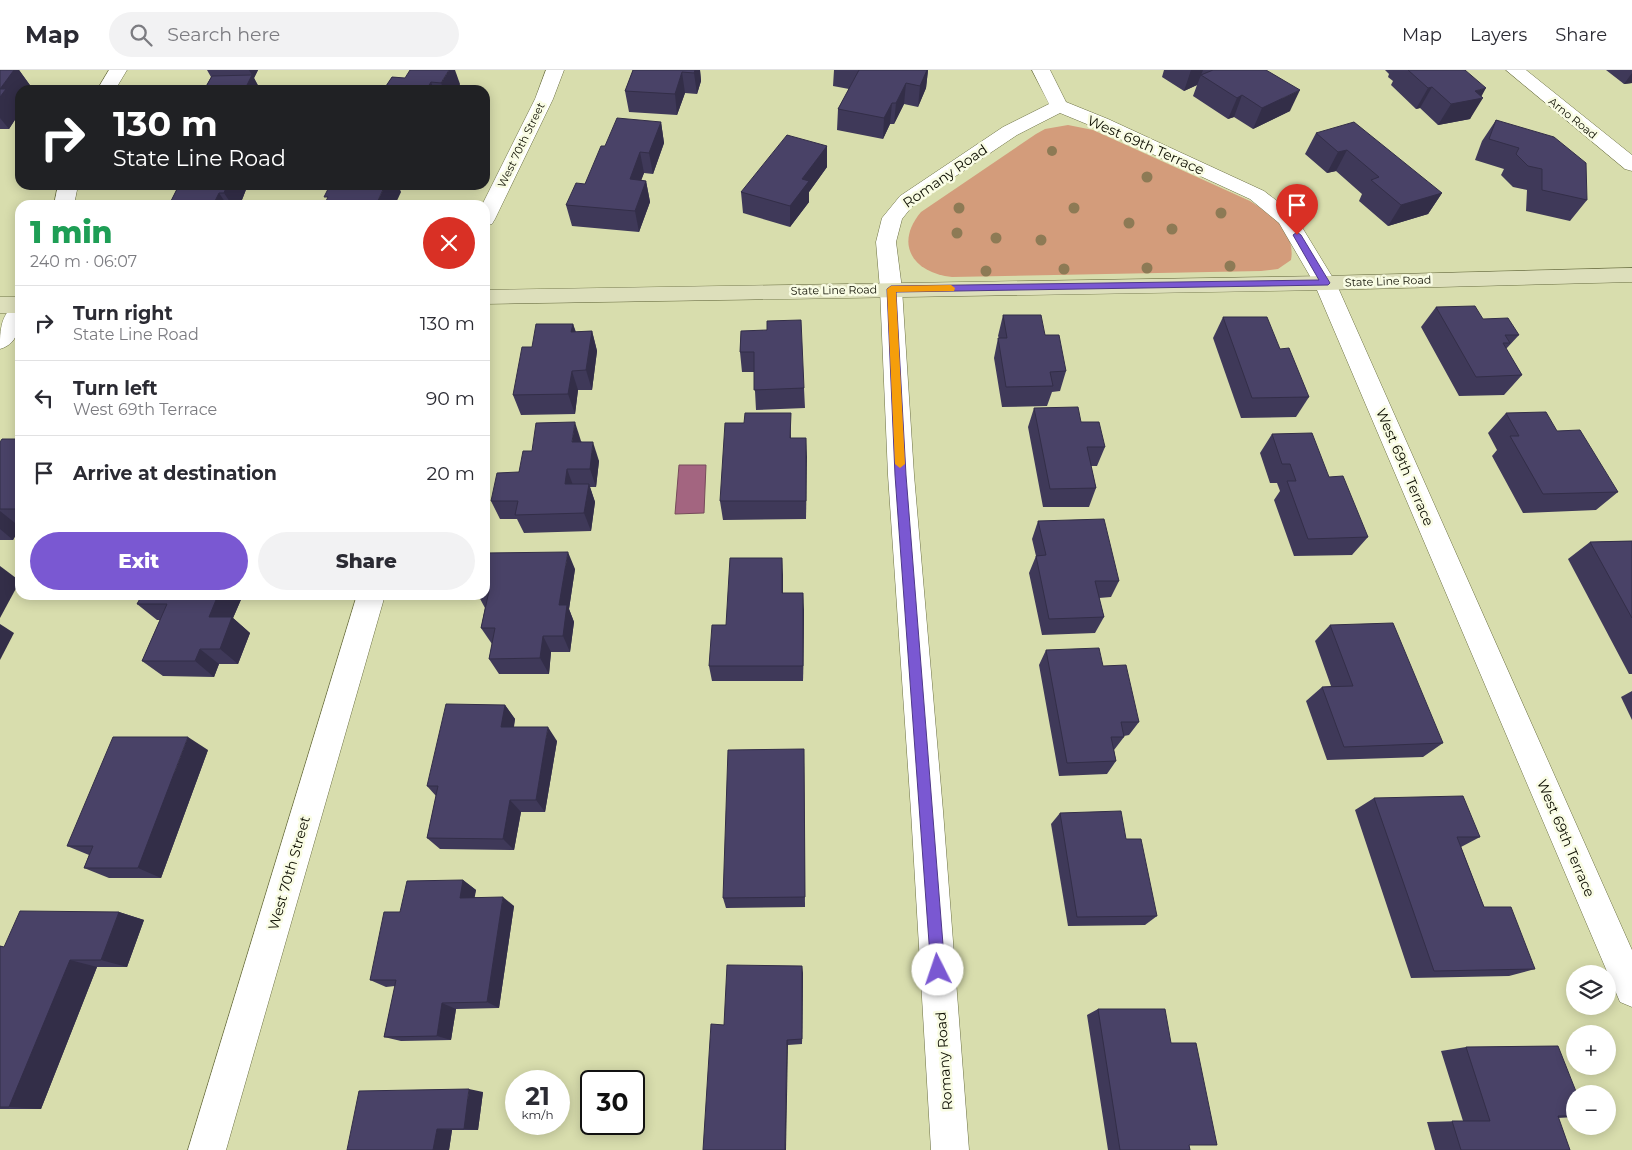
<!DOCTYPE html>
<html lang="en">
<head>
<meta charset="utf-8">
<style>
  :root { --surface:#fff; --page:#f2f2f3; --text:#2b2b33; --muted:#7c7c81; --line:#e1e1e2; --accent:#7a58d2 }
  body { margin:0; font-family:Montserrat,sans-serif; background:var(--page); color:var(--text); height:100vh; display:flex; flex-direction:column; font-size:19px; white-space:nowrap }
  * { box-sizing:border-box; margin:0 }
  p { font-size:16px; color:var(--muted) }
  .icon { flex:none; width:28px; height:28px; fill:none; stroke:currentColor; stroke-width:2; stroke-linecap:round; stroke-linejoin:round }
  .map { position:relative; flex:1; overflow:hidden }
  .side { position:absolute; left:15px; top:130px; width:475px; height:400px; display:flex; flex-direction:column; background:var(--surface); border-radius:15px; box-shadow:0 2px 12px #0003 }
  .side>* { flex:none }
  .guide { position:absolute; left:15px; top:15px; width:475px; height:105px; border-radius:15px; box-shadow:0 2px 12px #0003; background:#202124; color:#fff; overflow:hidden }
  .controls { position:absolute; left:1566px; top:895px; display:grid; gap:10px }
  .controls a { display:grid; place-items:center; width:50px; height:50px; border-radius:50%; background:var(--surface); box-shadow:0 2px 12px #0003; font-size:25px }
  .speed { position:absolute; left:505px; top:1000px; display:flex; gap:10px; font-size:25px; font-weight:700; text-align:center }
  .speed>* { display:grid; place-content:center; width:65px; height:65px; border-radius:50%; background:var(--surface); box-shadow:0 2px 12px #0003; line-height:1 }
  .speed small { font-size:12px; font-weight:400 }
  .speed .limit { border:2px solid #111; border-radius:8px; background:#fff; color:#111 }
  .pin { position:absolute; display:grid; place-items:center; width:42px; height:42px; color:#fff; margin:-51px -21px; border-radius:50% 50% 50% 0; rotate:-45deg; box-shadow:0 0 5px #0007 }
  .pin .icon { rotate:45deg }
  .me { position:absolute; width:55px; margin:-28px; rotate:356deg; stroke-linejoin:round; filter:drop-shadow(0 0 4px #0008) }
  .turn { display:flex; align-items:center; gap:18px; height:105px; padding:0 15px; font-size:22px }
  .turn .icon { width:65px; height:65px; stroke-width:2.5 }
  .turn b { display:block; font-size:35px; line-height:42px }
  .round { display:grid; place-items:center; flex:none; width:52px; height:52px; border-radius:26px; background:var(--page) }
  .summary { display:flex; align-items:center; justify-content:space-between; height:85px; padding:0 15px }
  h1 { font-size:30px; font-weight:800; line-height:38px; color:#1e9e55 }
  .cta { display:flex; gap:10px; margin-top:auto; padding:10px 15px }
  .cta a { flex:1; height:58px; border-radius:30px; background:var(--accent); color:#fff; font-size:20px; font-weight:800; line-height:58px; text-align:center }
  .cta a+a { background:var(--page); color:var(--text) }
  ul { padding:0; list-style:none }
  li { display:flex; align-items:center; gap:15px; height:75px; padding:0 15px; border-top:1px solid var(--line) }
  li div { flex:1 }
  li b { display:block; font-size:19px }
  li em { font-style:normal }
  header { display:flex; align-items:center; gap:30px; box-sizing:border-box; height:70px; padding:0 25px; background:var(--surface); border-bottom:1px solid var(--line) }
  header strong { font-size:24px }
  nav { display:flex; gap:28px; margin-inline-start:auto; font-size:18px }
  .search { width:350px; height:45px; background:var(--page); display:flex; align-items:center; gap:12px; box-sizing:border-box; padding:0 18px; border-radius:28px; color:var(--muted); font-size:19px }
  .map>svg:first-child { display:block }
</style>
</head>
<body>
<header>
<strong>Map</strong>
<div class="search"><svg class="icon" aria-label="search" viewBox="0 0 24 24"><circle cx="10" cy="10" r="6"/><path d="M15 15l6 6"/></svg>Search here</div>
<nav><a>Map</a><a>Layers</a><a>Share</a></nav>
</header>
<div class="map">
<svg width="1632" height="1080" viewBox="0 0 1632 1080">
  <rect width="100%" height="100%" fill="#d8ddad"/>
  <path fill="#d39c7b" d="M1068,55L1093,60L1250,131C1271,144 1296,161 1291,190L1278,199L1261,201L952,207C913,203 894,174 921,142L1036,64L1045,59Z"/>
  <path fill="#a36580" stroke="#764b5a" d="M679,395H706L704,443L675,444Z"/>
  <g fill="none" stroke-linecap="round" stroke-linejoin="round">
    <g stroke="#6c7044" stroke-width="1">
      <g id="minor">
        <path d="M109,0H127L115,20H97Z"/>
        <path d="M546,0H564L553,29L495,149L492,154L485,156V135H482L535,29Z"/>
        <path d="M1032,0H1050L1066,32L1108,49L1264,121L1294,144L1297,149L1336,213L1632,880V937L1620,932L1314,213L1279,153L1250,129L1094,57L1060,43L1017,65L914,134L902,149L896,172L902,219L914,405L943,741L969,1080H931L911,741L888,405L880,219L876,172L882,148L900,126L1003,57L1049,34Z"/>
        <path d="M1506,0H1526L1632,85V101L1625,99Z"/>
        <path d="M58,115H78L74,135H54Z"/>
        <path d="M20,234C20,252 21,273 0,279C0,261 0,240 20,234Z"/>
        <path d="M357,525H385L226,1080H188Z"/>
      </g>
    </g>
    <g stroke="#6c7044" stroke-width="1">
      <g id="secondary">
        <path d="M1632,198V212L1325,220L485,234V220L1325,206Z"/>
        <rect x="0" y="227" width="20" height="16"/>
      </g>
    </g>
    <use href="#minor" fill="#fff" fill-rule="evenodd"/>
    <use href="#secondary" fill="#dddfbb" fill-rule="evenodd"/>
  </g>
  <g fill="#8d7a55">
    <circle cx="1052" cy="81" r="5"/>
    <circle cx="1147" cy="107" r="5.5"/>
    <circle cx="959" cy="138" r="5.5"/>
    <circle cx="1074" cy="138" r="5.5"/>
    <circle cx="1221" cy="143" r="5.5"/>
    <circle cx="1129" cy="153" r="5.5"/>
    <circle cx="1172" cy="159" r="5.5"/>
    <circle cx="957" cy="163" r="5.5"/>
    <circle cx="996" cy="168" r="5.5"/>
    <circle cx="1041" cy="170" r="5.5"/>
    <circle cx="1230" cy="196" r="5.5"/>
    <circle cx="1147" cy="198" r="5.5"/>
    <circle cx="1064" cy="199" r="5.5"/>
    <circle cx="986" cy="201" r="5.5"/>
  </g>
  <g fill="#3f3959">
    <path d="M0,0H19L32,18L20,20V35L19,37L20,38V42L9,59H0Z"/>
    <path d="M207,0H258L254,8L259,17H275L277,20H204L211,7Z"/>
    <path d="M633,0H700L701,11L697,24L685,23L677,45L629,42L625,21Z"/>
    <path d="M834,0H928L926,18L918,37L904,34L894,54H890L883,69L837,60L838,39L849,19L833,16Z"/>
    <path d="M1164,0H1266L1290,41L1253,59L1234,47L1228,49L1193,26L1197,15L1184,21L1162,7Z"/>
    <path d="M1385,0H1465L1481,26L1470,49L1438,55L1420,38L1416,39L1391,15L1393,11L1388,7L1389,4Z"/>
    <path d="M1606,0H1632V13L1624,14Z"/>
    <path d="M392,7L460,14L456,20H368L384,19Z"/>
    <path d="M1496,50L1587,130L1570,151L1526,141L1527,120L1513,117L1501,105L1504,99L1475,90L1482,71Z"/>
    <path d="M661,52L664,73L653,104L644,103L641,110L646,111L650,132L639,162L572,156L566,135L585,114L605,76Z"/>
    <path d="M1316,63L1442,123L1428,144L1388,156L1359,131L1362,124L1336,101L1327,103L1305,84Z"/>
    <path d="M827,76V97L809,122V132L790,157L743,143L741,122Z"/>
    <path d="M179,115H253L252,117H247L240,135H169Z"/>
    <path d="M1436,237L1483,249L1519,265L1506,279L1522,305L1504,325L1459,326L1421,257Z"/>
    <path d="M1003,245L1045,265L1066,301L1060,321L1052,322L1047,336L1002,337L994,288L998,268H999L998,266Z"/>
    <path d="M1223,247L1280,279L1309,327L1296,347L1241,348L1213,268Z"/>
    <path d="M573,254L576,262L592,261L597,281L592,320H578L575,344L521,345L513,325L532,277Z"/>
    <path d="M741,261L804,318L805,338L756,340L754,302H742L740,282Z"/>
    <path d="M1034,338L1105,377L1097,396H1091L1096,418L1089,437H1043L1028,357Z"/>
    <path d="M1506,343L1557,361L1618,422L1596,440L1523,443L1492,386L1497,380L1488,363Z"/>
    <path d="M1272,364L1329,407L1368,467L1352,485L1294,486L1274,430L1280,421L1277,413H1270L1260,383Z"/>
    <path d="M791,368H806V449L723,450L720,431Z"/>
    <path d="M20,369V457L13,470H0V372Z"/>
    <path d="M581,371L599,391L596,417H590L595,432L591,461L524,463L517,449H500L491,431L519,402L532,381Z"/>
    <path d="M1038,451L1119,511L1111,527L1099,528L1104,547L1095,563L1042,565L1029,503L1036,486L1032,469Z"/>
    <path d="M1632,471V604H1629L1568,489L1590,472Z"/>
    <path d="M485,483L575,499L569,539L574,552L570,582H551L549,604H499L489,589L492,574L481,558L485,538L478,525H485Z"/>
    <path d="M783,505V523L804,540L803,611H712L709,596L726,555Z"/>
    <path d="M142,525H243L233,548L250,563L238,594H219L214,607L163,606L142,591L160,550H157L137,534Z"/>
    <path d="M1330,555L1443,673L1423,687L1327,690L1306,631L1322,617L1331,616L1315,571Z"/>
    <path d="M1046,580L1103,596L1139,652L1129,665L1124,666V667L1114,680L1116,691L1107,704L1059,706L1039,595Z"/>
    <path d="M1632,621V650L1621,627Z"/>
    <path d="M505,635L515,649L514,657L557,671L545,742H521L514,780L440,779L427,768L436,726L427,716Z"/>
    <path d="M208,680L161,808H109L84,798L89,785L67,776Z"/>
    <path d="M804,692L805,837L726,838L723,828Z"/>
    <path d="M1374,728L1480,767L1461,777L1484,837L1535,899L1509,906L1411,908L1355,740Z"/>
    <path d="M1060,743L1157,846L1145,855L1068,856L1051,754Z"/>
    <path d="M463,810L476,820L474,827L514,836L499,938L456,939L451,970L401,971L384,967L395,916L386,917L370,910L400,842Z"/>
    <path d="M119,842L144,850L127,897H97L41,1039H0V876L4,877Z"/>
    <path d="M803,903L802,974L788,975L724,955Z"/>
    <path d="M1098,939L1171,973L1217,1075H1189L1190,1080H1108L1087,945Z"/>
    <path d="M1466,977L1575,1024V1047L1558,1048L1570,1080H1435L1427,1052L1463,1051L1441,981Z"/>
    <path d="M483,1022L478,1060H452L449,1080H347Z"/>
  </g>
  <g fill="#332e48">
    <path d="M14,0H19L32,18L31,20H20V35L19,37L20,38V42L9,59L0,48V19Z"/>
    <path d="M249,0H258L254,8L260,20L246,17L252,5Z"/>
    <path d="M449,0H455L460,14L456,20H444L441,13Z"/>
    <path d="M695,0H700L701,11L697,24L694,3Z"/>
    <path d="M927,0H928L926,18L918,37L920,16Z"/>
    <path d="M1191,0H1203L1197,15L1184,21Z"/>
    <path d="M682,2L685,23L677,45L675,24Z"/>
    <path d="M1632,3V13L1624,14Z"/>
    <path d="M431,12L434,20H426Z"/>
    <path d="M906,13L904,34L894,54L896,33Z"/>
    <path d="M1432,17L1420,38L1416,39L1428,18Z"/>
    <path d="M1486,18L1480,29L1483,28L1470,49L1438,55L1451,34L1475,21Z"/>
    <path d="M1300,20L1290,41L1253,59L1262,38Z"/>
    <path d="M1242,25L1234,47L1228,49L1237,28Z"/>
    <path d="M892,33L890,54L883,69L884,48Z"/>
    <path d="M661,52L664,73L653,104L649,83Z"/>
    <path d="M827,76V97L809,122V132L790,157V136L802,109Z"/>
    <path d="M1347,80L1336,101L1327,103L1338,82Z"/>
    <path d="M640,82L644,103L634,130L630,109Z"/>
    <path d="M646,111L650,132L639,162L635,141Z"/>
    <path d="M227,115H246L247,117L240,135H232L224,123Z"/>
    <path d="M385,115H398L401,122L395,135H376Z"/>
    <path d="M219,123L227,135H213Z"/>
    <path d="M1442,123L1428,144L1388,156L1401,135Z"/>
    <path d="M573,254L579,274L571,262Z"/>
    <path d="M592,261L597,281L592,320L586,300Z"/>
    <path d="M572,301L578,320L575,344L568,324Z"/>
    <path d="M791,343V387L790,368Z"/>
    <path d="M575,352L581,371L579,391L572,372Z"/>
    <path d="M806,368L807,387L806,449Z"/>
    <path d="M593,372L599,391L596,417L590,399Z"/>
    <path d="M567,399L574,418L565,414Z"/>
    <path d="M589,414L595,432L591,461L584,443Z"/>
    <path d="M0,441L20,457L13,470L0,459Z"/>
    <path d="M568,482L575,499L569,539L574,552L570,582L563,566L559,535Z"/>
    <path d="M782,488L783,505V540L782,523Z"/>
    <path d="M0,496L20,511L0,548Z"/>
    <path d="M803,523L804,540L803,611Z"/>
    <path d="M218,525H243L233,548L250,563L238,594L220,579L209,547Z"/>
    <path d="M0,554L14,563L0,590Z"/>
    <path d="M543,566L551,582L549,604L540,588Z"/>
    <path d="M200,579L219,594L214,607L195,591Z"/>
    <path d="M505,635L515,649L511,671L501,657Z"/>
    <path d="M548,657L557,671L545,742L536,730Z"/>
    <path d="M188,667L208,680L161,808L138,798Z"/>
    <path d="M510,730L521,742L514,780L503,769Z"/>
    <path d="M463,810L476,820L473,837L460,828Z"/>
    <path d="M503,827L514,836L499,938L487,932Z"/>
    <path d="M119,842L144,850L127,897L101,890Z"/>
    <path d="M70,890L97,897L41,1039L9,1037Z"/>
    <path d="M802,896L803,903L802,974Z"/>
    <path d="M442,933L456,939L451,970L437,966Z"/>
    <path d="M787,970L788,975L786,1080H785Z"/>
    <path d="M469,1019L483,1022L478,1060L464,1059Z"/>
    <path d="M437,1059L452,1060L449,1080H433Z"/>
  </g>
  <g fill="#494267" stroke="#332e48">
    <path d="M0,0H14L0,19H6L0,27Z"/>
    <path d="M410,0H449L441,13L431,12L426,20H368L370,18L384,19L392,7L405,8Z"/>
    <path d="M633,0H695L694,3L682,2L675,24L625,21Z"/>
    <path d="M859,0H927L920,16L906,13L896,33H892L884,48L838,39Z"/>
    <path d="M1213,0H1266L1300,20L1262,38L1242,25L1237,28L1201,5Z"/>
    <path d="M1408,0H1465L1486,18L1475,21L1483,28L1451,34L1432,17L1428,18Z"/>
    <path d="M252,5L246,17H275L274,20H204L212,6Z"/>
    <path d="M617,48L661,52L649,83L640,82L630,109L646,111L635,141L566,135L576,113L585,114L601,76H605Z"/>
    <path d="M1496,50L1554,67L1586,93L1587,130L1542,120V99L1528,96L1516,84L1519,78L1489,69Z"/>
    <path d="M1354,52L1442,123L1401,135L1371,110L1379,107L1347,80L1338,82L1316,63Z"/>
    <path d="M787,65L827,76L802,109L809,111L790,136L741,122Z"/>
    <path d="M179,115H227L224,123H219L213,135H169Z"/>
    <path d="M330,115H385L376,135H324L328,127H324Z"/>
    <path d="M1475,236L1483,249L1508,248L1519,265H1505L1510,273H1503L1522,305L1476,307L1436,237Z"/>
    <path d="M1003,245H1041L1045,265H1059L1066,301L1050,302L1053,316L1006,317L998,268H1007Z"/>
    <path d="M1223,247H1267L1280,279L1289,278L1309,327L1252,328Z"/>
    <path d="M801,250L804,318L754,320V282H740L741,261L767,260V251Z"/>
    <path d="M536,254H573L571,262L592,261L586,300L572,301L568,324L513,325L522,277H532Z"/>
    <path d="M1078,337L1081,352H1099L1105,377H1087L1096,418L1050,419L1034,338Z"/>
    <path d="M1546,342L1557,361L1580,360L1618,422L1543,424L1510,366H1519L1506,343Z"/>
    <path d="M745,343H791L790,368H806V431H720L725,353H744Z"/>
    <path d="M575,352L572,372H593L590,399H567L565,414H589L584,443L515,445L518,431H491L497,403L519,402L523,381H532L536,353Z"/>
    <path d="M1312,363L1329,407L1343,406L1368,467L1308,469L1287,411H1296L1290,394H1282L1272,364Z"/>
    <path d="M2,369H20V439H0V372Z"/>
    <path d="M1104,449L1119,511H1095L1104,547L1049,549L1036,486L1046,485L1038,451Z"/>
    <path d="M1632,471V548L1590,472Z"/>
    <path d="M568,482L559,535H567L563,566H543L540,588L489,589L495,558H481L489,521H485V483Z"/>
    <path d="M730,488H782V523H803V596H709L712,555H726Z"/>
    <path d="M142,525H218L209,547H232L220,579H200L195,591H142L167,534H137Z"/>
    <path d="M1393,553L1443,673L1344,677L1322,617L1353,616L1330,555Z"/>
    <path d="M1099,578L1103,596L1126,595L1139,652H1121L1124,667H1111L1116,691L1067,693L1046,580Z"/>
    <path d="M446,634L505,635L501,657H548L536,730H510L503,769L427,768L438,716H427Z"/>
    <path d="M113,667H188L138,798H84L93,776H67Z"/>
    <path d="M804,679L805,827L723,828L728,680Z"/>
    <path d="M1463,726L1480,767H1457L1484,837H1511L1535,899L1434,901L1374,728Z"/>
    <path d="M1121,741L1126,769H1141L1157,846L1077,847L1060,743Z"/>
    <path d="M463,810L460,828L503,827L487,932L442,933L437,966L384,967L396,910H370L384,842H400L407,811Z"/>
    <path d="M20,841L119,842L101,890H70L9,1037H0V876L4,877Z"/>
    <path d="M727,895L802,896V969L787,970L785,1080H703L711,954L724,955Z"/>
    <path d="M1098,939H1165L1171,973H1196L1217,1075H1189L1190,1080H1120Z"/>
    <path d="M1558,976L1577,1024H1575V1046H1558L1570,1080H1461L1452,1051H1490L1466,977Z"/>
    <path d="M469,1019L464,1059H437L433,1080H347L359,1021Z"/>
  </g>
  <path fill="#7a58d2" stroke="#4f3988" d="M1297,162L1301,165L1330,213L1328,215L896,222L906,405L945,900L943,905L938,908L933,905L931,900L895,405L887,219L891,216L1319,210L1293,165Z"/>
  <path fill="#f59e0b" d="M951,215L955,218L954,221L896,222L905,394L900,398L895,394L887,219L891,216Z"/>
  <g text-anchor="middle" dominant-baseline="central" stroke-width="5" stroke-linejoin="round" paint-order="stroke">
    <g font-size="11" fill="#0d0e01" stroke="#f9fce4">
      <text transform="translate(1573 48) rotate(39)">Arno Road</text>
      <text transform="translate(521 75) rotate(-64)">West 70th Street</text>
      <text transform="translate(1388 211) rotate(-2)">State Line Road</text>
      <text transform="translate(834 220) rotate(-1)">State Line Road</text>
    </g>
    <g font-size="14" fill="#0d0e01" stroke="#f9fce4">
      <text transform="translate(1146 75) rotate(24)">West 69th Terrace</text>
      <text transform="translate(945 106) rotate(-35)">Romany Road</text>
      <text transform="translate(1405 397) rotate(67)">West 69th Terrace</text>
      <text transform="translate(1566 768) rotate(67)">West 69th Terrace</text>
      <text transform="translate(289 803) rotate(-74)">West 70th Street</text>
      <text transform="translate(944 991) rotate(-94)">Romany Road</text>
    </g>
  </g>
</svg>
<div class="controls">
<a><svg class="icon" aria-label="layers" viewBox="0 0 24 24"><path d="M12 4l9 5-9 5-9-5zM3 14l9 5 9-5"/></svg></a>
<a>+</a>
<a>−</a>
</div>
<div class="speed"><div>21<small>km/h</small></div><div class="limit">30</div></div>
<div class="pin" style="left:1297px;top:165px;background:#d93025"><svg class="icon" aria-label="arrive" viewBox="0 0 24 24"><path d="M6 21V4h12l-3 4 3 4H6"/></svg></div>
<svg class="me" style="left:938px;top:900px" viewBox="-20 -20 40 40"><circle r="19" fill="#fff"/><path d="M0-13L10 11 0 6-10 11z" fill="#7a58d2"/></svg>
<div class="guide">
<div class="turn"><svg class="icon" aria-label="right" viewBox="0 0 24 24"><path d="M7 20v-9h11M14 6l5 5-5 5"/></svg><div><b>130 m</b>State Line Road</div></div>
</div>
<section class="side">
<div class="summary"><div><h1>1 min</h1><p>240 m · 06:07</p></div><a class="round" style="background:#d93025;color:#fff"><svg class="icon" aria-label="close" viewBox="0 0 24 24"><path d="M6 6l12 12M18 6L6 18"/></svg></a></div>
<ul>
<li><svg class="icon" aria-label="right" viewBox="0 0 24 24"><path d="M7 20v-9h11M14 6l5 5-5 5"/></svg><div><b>Turn right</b><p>State Line Road</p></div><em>130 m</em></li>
<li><svg class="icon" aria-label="left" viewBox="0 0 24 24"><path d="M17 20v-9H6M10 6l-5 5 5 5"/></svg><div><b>Turn left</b><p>West 69th Terrace</p></div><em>90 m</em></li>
<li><svg class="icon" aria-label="arrive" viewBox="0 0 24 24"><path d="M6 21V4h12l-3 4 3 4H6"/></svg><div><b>Arrive at destination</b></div><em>20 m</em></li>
</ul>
<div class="cta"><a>Exit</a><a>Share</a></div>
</section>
</div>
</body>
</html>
